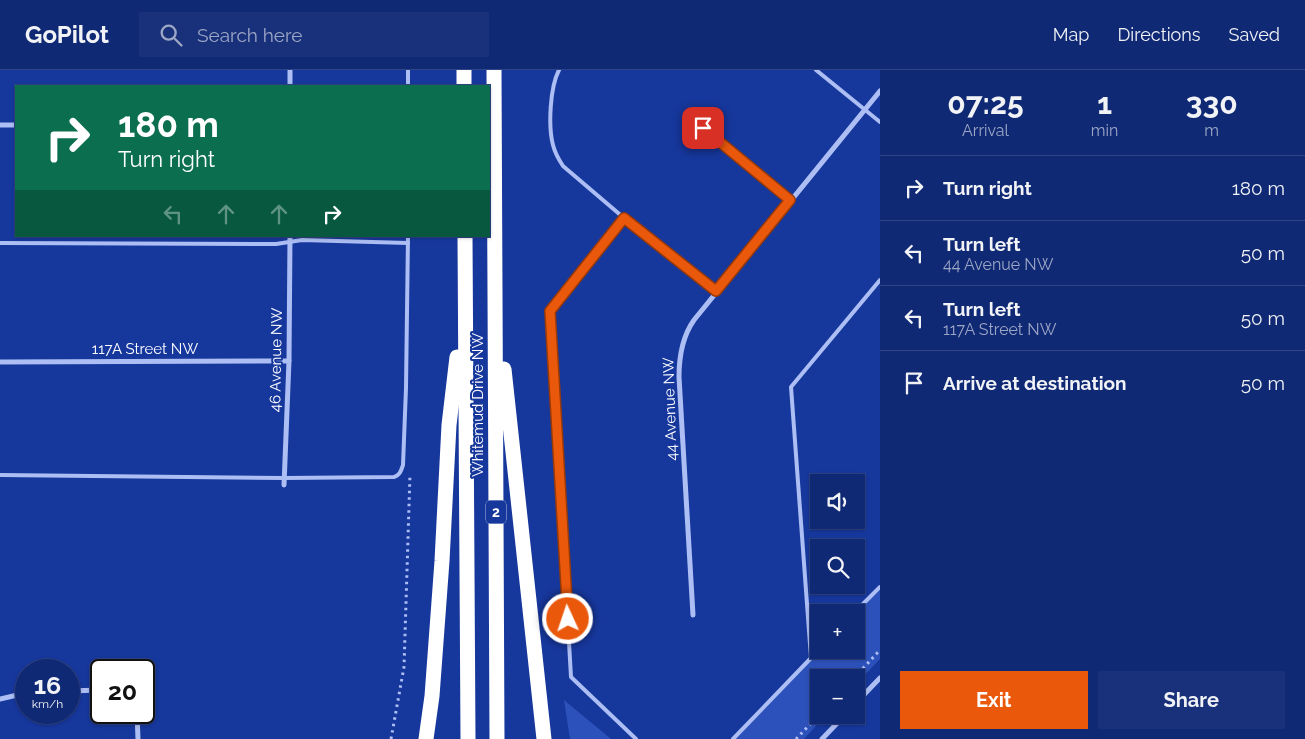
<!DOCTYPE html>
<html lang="en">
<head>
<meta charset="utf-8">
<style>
  :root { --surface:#102975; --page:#19317a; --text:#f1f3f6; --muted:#9ca6c5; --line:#304587; --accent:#ea580c }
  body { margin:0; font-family:Raleway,sans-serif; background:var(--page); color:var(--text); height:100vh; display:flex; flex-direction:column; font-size:19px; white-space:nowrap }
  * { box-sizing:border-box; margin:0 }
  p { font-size:16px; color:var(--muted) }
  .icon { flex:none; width:28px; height:28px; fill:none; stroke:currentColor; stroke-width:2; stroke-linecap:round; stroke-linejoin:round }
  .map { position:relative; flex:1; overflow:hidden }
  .panel { display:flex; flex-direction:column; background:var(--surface); width:425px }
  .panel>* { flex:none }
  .top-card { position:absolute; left:15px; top:15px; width:475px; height:152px; border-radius:0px; box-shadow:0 1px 4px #0004,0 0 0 1px var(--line); background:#0b6e4f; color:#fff; overflow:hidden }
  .tools { position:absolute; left:810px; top:404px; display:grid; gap:10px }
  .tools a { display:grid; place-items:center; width:55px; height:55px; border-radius:0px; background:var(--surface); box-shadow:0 1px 4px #0004,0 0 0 1px var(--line); font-size:25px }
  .speed { position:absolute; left:15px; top:589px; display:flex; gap:10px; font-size:25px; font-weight:700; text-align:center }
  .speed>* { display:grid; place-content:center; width:65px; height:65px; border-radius:50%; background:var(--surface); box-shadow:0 1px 4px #0004,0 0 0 1px var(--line); line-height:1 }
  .speed small { font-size:12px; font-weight:400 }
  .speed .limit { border:2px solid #111; border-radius:8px; background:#fff; color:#111 }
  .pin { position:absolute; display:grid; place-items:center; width:42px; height:42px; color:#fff; margin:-21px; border-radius:10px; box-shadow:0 2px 8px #0006 }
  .me { position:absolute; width:55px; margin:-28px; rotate:357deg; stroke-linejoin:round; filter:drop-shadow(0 0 4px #0008) }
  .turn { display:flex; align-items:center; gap:18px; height:105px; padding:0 20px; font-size:22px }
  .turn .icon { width:65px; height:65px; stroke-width:2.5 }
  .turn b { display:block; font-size:35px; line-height:42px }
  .lanes { display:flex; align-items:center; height:48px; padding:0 20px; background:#0003; justify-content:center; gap:25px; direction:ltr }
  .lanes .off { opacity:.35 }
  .eta { display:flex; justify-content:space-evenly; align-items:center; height:85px; text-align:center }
  .eta b { font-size:30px; font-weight:700; line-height:35px }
  .cta { display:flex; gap:10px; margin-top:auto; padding:10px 20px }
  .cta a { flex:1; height:58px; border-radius:0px; background:var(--accent); color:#fff; font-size:20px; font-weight:700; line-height:58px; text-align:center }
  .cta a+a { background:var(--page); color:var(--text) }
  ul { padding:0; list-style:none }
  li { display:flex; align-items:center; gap:15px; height:65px; padding:0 20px; border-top:1px solid var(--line) }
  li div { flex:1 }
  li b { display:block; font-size:19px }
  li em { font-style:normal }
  header { display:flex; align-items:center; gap:30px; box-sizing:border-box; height:70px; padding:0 25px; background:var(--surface); border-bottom:1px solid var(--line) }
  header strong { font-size:24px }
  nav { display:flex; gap:28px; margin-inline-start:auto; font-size:18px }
  .search { width:350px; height:45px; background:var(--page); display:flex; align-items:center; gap:12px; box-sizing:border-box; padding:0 18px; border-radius:0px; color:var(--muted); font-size:19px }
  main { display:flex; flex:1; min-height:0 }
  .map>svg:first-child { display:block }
</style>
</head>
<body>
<header>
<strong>GoPilot</strong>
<div class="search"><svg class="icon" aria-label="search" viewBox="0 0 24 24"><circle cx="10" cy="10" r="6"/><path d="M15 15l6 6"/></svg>Search here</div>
<nav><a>Map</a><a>Directions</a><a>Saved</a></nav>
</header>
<main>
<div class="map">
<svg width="880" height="669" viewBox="0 0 880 669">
  <rect width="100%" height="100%" fill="#16379c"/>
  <g fill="#2d51bb">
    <path d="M880,520V589L856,614V608H819V645H826L804,669H735L820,580H856V543Z"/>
    <path d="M564,630L611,669H570Z"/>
  </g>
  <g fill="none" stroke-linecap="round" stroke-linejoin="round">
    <g stroke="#acbef3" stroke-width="3" stroke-dasharray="2.5 4" stroke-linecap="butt">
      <path d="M854,608L880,580"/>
      <path d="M391,669L404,597L410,404"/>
      <path d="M796,669L819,645"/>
    </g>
    <g stroke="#acbef3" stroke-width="4">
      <path d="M408,0V16"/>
      <path d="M559,0C550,17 548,56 553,75C555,83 559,90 563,96L624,148L717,221"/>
      <path d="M816,0L880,52"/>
      <path d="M624,148L550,241L571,607L636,669"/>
      <path d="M0,173L276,174L302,170L408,173"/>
      <path d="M0,405L284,408L394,407C400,405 401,401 403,395L406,318L408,166"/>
      <path d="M855,542L880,517"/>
      <path d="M819,580L811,588L791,317L880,210"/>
      <path d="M733,669L811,588"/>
    </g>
    <g stroke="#acbef3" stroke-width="5">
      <path d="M290,0V16"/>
      <path d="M688,46L790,130"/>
      <path d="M0,55H16"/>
      <path d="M0,292L289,291"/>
      <path d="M284,415L289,291L290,166"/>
      <path d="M693,545L679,307C679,286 682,267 694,250L880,21"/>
      <path d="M69,621L101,620"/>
      <path d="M0,629L26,623"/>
      <path d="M856,633L880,608"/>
      <path d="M137,642L138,669"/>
      <path d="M822,669L845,645"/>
    </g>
    <g stroke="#fff" stroke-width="15">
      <path d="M464,0V16"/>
      <path d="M494,0L497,669"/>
      <path d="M465,166L468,669"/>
      <path d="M504,299L544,669"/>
      <path d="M426,669L432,626L442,491L449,355L457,287"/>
    </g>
  </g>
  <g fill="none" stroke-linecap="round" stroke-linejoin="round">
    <g stroke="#983908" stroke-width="12">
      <path id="route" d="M568,549L550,241L624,148L716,221L790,130L703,58"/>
    </g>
    <use href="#route" stroke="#ea580c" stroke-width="9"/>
  </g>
  <g text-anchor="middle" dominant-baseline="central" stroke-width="4" stroke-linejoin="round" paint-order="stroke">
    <rect fill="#16379c" stroke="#b9c3e1" stroke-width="1" x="486" y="430.5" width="20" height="23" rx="4"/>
    <g font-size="14" font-weight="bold" fill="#fff">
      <text x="496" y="442">2</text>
    </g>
    <g font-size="15" fill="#fff" stroke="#16379c">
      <text x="145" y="279">117A Street NW</text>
      <text transform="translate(276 290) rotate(-89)">46 Avenue NW</text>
      <text transform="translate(478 335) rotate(-90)">Whitemud Drive NW</text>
      <text transform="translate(670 339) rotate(-92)">44 Avenue NW</text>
    </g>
  </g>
</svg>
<div class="tools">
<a><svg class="icon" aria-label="sound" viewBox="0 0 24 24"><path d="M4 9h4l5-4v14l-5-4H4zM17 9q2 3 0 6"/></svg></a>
<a><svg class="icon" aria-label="search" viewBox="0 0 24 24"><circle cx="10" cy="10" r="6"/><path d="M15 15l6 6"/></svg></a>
<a>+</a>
<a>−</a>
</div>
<div class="speed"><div>16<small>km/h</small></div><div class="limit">20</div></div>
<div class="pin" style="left:703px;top:58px;background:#d93025"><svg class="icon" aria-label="arrive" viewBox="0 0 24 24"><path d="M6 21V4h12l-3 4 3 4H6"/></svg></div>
<svg class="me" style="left:568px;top:549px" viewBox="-20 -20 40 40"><circle r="17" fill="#ea580c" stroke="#fff" stroke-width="3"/><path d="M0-11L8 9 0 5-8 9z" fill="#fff"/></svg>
<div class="top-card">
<div class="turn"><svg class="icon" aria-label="right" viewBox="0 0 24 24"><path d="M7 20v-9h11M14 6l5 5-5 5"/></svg><div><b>180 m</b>Turn right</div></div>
<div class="lanes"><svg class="icon off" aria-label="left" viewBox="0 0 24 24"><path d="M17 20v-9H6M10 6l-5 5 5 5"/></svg><svg class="icon off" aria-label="ahead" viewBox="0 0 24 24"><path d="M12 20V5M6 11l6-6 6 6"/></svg><svg class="icon off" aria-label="ahead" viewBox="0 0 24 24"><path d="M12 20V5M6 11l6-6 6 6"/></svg><svg class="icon" aria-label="right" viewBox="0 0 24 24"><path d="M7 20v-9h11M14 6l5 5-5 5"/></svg></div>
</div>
</div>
<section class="panel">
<div class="eta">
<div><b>07:25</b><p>Arrival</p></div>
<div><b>1</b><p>min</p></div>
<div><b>330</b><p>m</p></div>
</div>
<ul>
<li><svg class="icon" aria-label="right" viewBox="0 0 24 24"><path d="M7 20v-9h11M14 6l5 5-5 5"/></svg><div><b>Turn right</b></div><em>180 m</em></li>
<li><svg class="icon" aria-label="left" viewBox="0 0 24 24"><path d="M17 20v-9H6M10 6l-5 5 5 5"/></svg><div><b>Turn left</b><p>44 Avenue NW</p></div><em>50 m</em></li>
<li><svg class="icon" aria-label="left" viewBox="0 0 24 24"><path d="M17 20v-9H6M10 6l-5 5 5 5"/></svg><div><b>Turn left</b><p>117A Street NW</p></div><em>50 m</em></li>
<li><svg class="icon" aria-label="arrive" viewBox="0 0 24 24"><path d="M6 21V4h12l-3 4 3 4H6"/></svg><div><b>Arrive at destination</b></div><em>50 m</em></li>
</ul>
<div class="cta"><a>Exit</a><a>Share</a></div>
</section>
</main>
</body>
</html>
